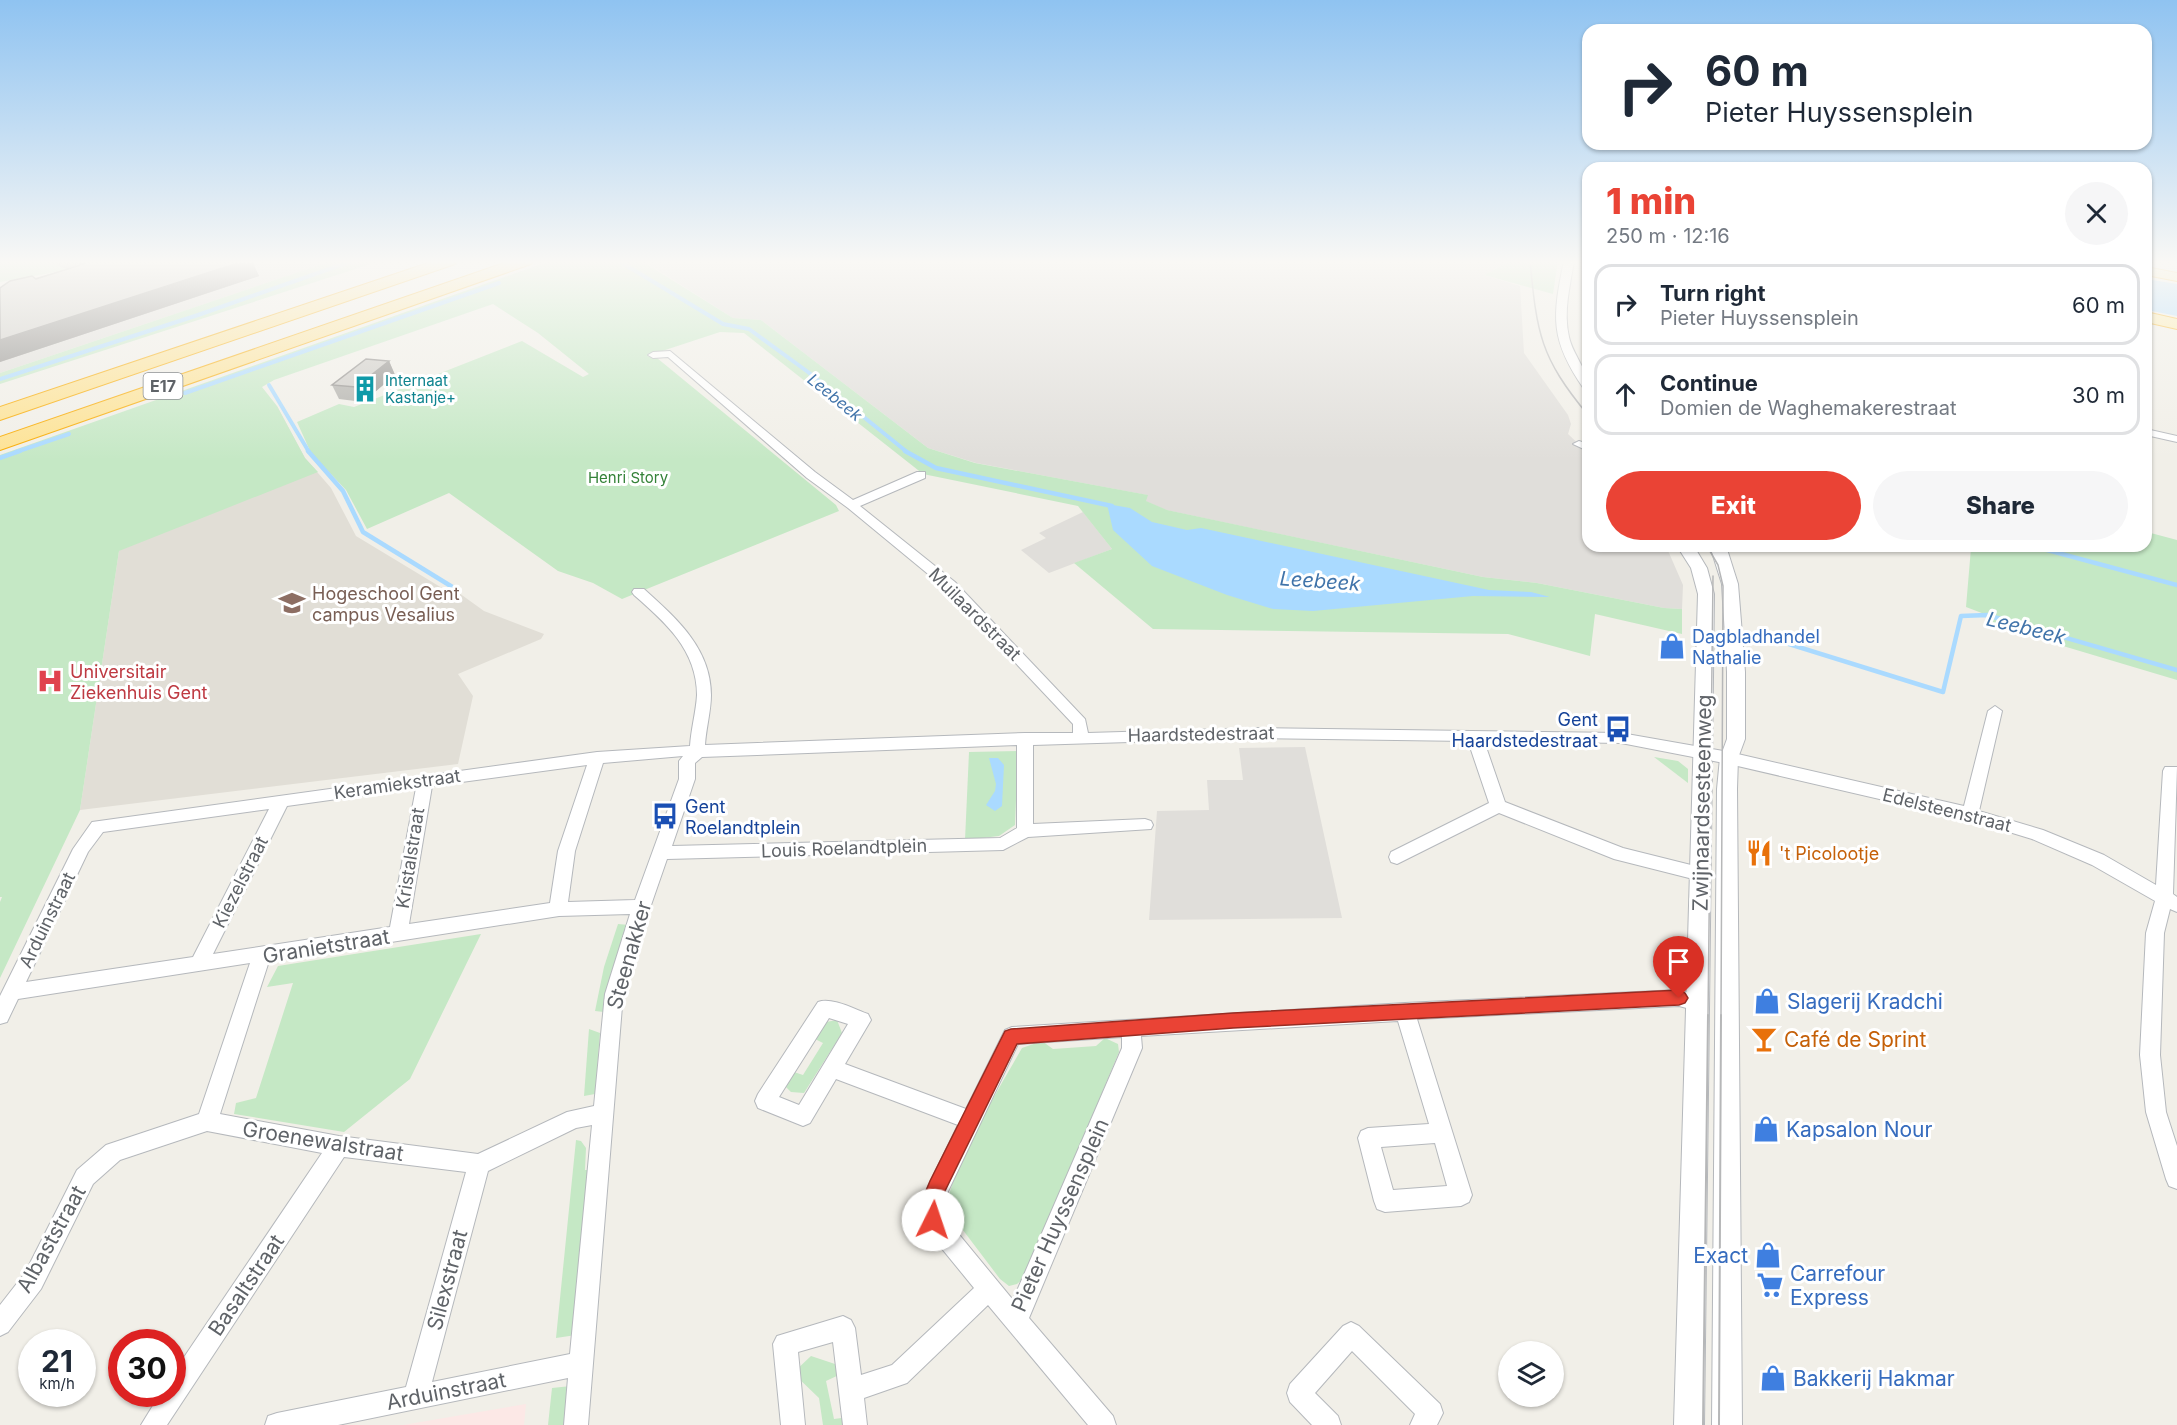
<!DOCTYPE html>
<html lang="en">
<head>
<meta charset="utf-8">
<style>
  :root { --surface:#fff; --page:#f6f6f7; --text:#1f2937; --muted:#747a83; --line:#e0e1e3; --accent:#ea4335 }
  body { margin:0; font-family:Inter,sans-serif; background:var(--page); color:var(--text); height:100vh; display:flex; flex-direction:column; font-size:22px; white-space:nowrap }
  * { box-sizing:border-box; margin:0 }
  p { font-size:20px; color:var(--muted) }
  .icon { flex:none; width:33px; height:33px; fill:none; stroke:currentColor; stroke-width:2; stroke-linecap:round; stroke-linejoin:round }
  .map { position:relative; flex:1; overflow:hidden }
  .side { position:absolute; left:1582px; top:162px; width:570px; height:390px; display:flex; flex-direction:column; background:var(--surface); border-radius:18px; box-shadow:0 2px 4px #0004 }
  .side>* { flex:none }
  .banner { position:absolute; left:1582px; top:24px; width:570px; height:126px; border-radius:18px; box-shadow:0 2px 4px #0004; background:#fff; color:var(--text); overflow:hidden }
  .buttons { position:absolute; left:1498px; top:1341px; display:grid; gap:12px }
  .buttons a { display:grid; place-items:center; width:66px; height:66px; border-radius:50%; background:var(--surface); box-shadow:0 2px 4px #0004; font-size:30px }
  .speed { position:absolute; left:18px; top:1329px; display:flex; gap:12px; font-size:30px; font-weight:700; text-align:center }
  .speed>* { display:grid; place-content:center; width:78px; height:78px; border-radius:50%; background:var(--surface); box-shadow:0 2px 4px #0004; line-height:1 }
  .speed small { font-size:15px; font-weight:400 }
  .speed .limit { border:9px solid #d22; background:#fff; color:#111 }
  .pin { position:absolute; display:grid; place-items:center; width:51px; height:51px; color:#fff; margin:-62px -26px; border-radius:50% 50% 50% 0; rotate:-45deg; box-shadow:0 0 6px #0007 }
  .pin .icon { rotate:45deg }
  .me { position:absolute; width:66px; margin:-33px; rotate:4deg; stroke-linejoin:round; filter:drop-shadow(0 0 4px #0008) }
  .turn { display:flex; align-items:center; gap:21px; height:126px; padding:0 24px; font-size:27px }
  .turn .icon { width:78px; height:78px; stroke-width:2.5 }
  .turn b { display:block; font-size:42px; line-height:51px }
  .round { display:grid; place-items:center; flex:none; width:63px; height:63px; border-radius:32px; background:var(--page) }
  .summary { display:flex; align-items:center; justify-content:space-between; height:102px; padding:0 24px }
  h1 { font-size:36px; font-weight:800; line-height:45px; color:var(--accent) }
  .primary-button { display:flex; gap:12px; margin-top:auto; padding:12px 24px }
  .primary-button a { flex:1; height:69px; border-radius:36px; background:var(--accent); color:#fff; font-size:24px; font-weight:800; line-height:69px; text-align:center }
  .primary-button a+a { background:var(--page); color:var(--text) }
  ul { padding:0; list-style:none }
  li { display:flex; align-items:center; gap:18px; height:81px; margin:0 12px 9px; padding:0 12px; border:3px solid var(--line); border-radius:18px }
  li div { flex:1 }
  li b { display:block; font-size:22px }
  li em { font-style:normal }
  .map>svg:first-child { display:block }
</style>
</head>
<body>
<div class="map">
<svg width="2177" height="1425" viewBox="0 0 2177 1425">
  <rect width="100%" height="100%" fill="#f1efe8"/>
  <g fill="#e0deda">
    <path d="M155,261H331L0,373V289Z"/>
    <path d="M650,261H1511L1484,275L1520,286L1524,353L1568,415L1571,424L1568,434L1588,453V546H1666L1683,585L1682,609L1664,608L1537,583L1483,577L1166,510L1145,501L1147,495L976,463L928,448L761,320L733,318L645,262Z"/>
    <path d="M1083,512L1112,549L1049,573L1021,550L1046,538L1039,533Z"/>
    <path d="M1305,747L1342,918L1149,920L1157,811L1209,810L1207,780H1243L1239,748Z"/>
  </g>
  <path fill="#e1ded6" d="M277,406L305,458L331,488L356,536L452,594L459,593L484,611L544,634L541,639L458,674L473,696L458,764L80,810L119,551Z"/>
  <path fill="#fce8e6" d="M526,1404L524,1425H403Z"/>
  <g fill="#c5e8c5">
    <path d="M0,261H117L0,282Z"/>
    <path d="M331,261H380L0,384V373Z"/>
    <path d="M550,261H650L645,263L733,318L761,320L928,448L975,463L1148,495L1146,501L1167,510L1483,577L1537,583L1664,608L1682,609V634L1595,614L1590,656L1508,634L1153,629L1074,563L1112,549L1078,506L923,474L744,333L720,332L647,356L657,358L836,505L839,511L622,599L593,583L558,571L449,493L367,529L346,490L311,453L297,422L339,404L354,407L522,341L583,377L589,374L538,333L493,304L274,380L262,387L277,406L305,458L318,472L119,551L80,810L0,978V902L2,897H0V455Z"/>
    <path d="M1511,261H1558L1553,294L1484,275Z"/>
    <path d="M2147,532L2177,540V680L1989,624L1987,615L1966,607L1971,548L1964,546H2146Z"/>
    <path d="M1018,751L1015,825L999,836L965,840L969,752Z"/>
    <path d="M1654,757L1678,761L1688,769V783Z"/>
    <path d="M618,924L629,925L604,1012L595,1011L604,967Z"/>
    <path d="M481,934L410,1079L344,1132L234,1114L236,1103L256,1098L293,983L267,987L278,966Z"/>
    <path d="M837,1020L842,1033L804,1093L791,1092L784,1085L794,1072L803,1075L823,1043L815,1039L826,1022Z"/>
    <path d="M589,1029L600,1033L595,1094L584,1096Z"/>
    <path d="M1105,1038L1118,1044L1119,1052L1025,1277L1017,1284L1009,1286L1000,1279L947,1209C949,1170 1001,1085 1022,1048L1042,1041L1053,1049L1096,1046Z"/>
    <path d="M576,1140L581,1141L586,1148L585,1170H590L576,1335L556,1338Z"/>
    <path d="M811,1356L835,1364L841,1374L826,1381L834,1419L849,1417L848,1425H823L819,1398L793,1373Z"/>
    <path d="M571,1386L568,1425H548L552,1388Z"/>
  </g>
  <g fill="#aadaff">
    <path d="M2146,279L2177,284V316L2147,310Z"/>
    <path d="M1107,504L1130,508L1152,522L1187,530L1201,528L1489,590L1531,592L1550,597L1473,596L1313,611L1273,609L1227,595L1152,566L1113,530Z"/>
    <path d="M989,758H998L1004,765L1002,806L995,811L986,805L995,791L996,784Z"/>
  </g>
  <g fill="none" stroke-linecap="round" stroke-linejoin="round">
    <g stroke="#aadaff" stroke-width="4">
      <path d="M619,261L723,324L749,329L808,372L907,452"/>
      <path d="M0,379L198,315L352,261"/>
      <path d="M269,385L309,452"/>
      <path d="M185,393L499,283"/>
      <path d="M16,452L69,434"/>
    </g>
    <g stroke="#aadaff" stroke-width="4.5">
      <path d="M308,451L343,491L363,532L454,588"/>
      <path d="M905,451L936,468L1112,506"/>
      <path d="M0,458L20,451"/>
      <path d="M2032,546L2177,585"/>
      <path d="M1760,635L1943,692L1961,616L1987,615L2177,670"/>
    </g>
    <g stroke="#b5b8bc" stroke-width="2">
      <g id="minor">
        <path d="M670,351L815,472L853,500L917,472H925V478L860,506L955,582L1085,719L1088,733L1258,728L1621,733L1729,752L1964,806L1988,711L1995,706L2002,711L1979,811L2043,830L2104,855L2156,885L2163,771L2165,767H2177L2173,894L2177,897V912L2170,909L2164,933L2160,1055L2166,1112L2177,1146V1189L2169,1186L2166,1179L2146,1112L2140,1055L2146,933L2155,901L2092,865L2032,839L1970,820L1729,764L1621,743L1484,741L1505,802L1623,848L1707,869L1710,874L1707,879L1701,881L1614,859L1499,813L1397,864L1391,862L1389,857L1391,852L1489,803L1468,741L1258,738L1033,745V824L1145,819L1151,821L1153,825L1151,829L1028,837L1003,850L667,859L632,960L623,994L588,1425H564L568,1378L338,1425H265L268,1416L277,1413L406,1387L466,1172L344,1157L167,1425H141L160,1394H172V1375L322,1153L207,1131L120,1160L93,1184L41,1289L8,1332L0,1336V1305L25,1273L77,1170L106,1145L199,1114L250,963L18,999L7,1022L0,1024V996L73,849L92,822L597,752L690,746C691,729 696,712 697,695C697,650 665,622 634,595L632,592L634,589H644C676,618 711,648 711,695C711,711 706,728 705,745L1025,733H1073V724L945,588L848,508L807,478L668,357L653,358L648,355L653,352ZM1017,745V828L1000,838L672,846L695,779V763L702,757ZM683,756L679,761V779L635,900L568,902L575,851L603,763ZM587,765L558,851L550,903L409,924L432,786ZM416,788L390,927L213,954L287,806ZM269,809L193,957L26,982L88,852L103,832ZM630,914L605,994L594,1106L567,1112L478,1154L339,1136L220,1114L269,961L559,916ZM592,1125L570,1354L432,1382L488,1171L576,1128Z"/>
        <path d="M2146,429L2177,436V442L2146,435Z"/>
        <path d="M1579,441L1588,444V451L1573,444Z"/>
        <path d="M1679,990L1705,997L1707,1003L1705,1009L1698,1011L1679,1006L1417,1019L1472,1195L1469,1202L1461,1206L1385,1212L1377,1209L1374,1201L1358,1138L1361,1131L1368,1128L1429,1124L1398,1021L1141,1036L1142,1048L1029,1318L1113,1416L1116,1425H1088L988,1305L907,1383L864,1398L867,1425H843L833,1342L798,1352L805,1425H781L773,1344L777,1336L843,1316L851,1320L855,1328L861,1375L892,1365L974,1288L925,1228L920,1203L958,1125L836,1079L810,1123L803,1126L758,1108L755,1101L758,1094L818,1002C832,997 854,1009 868,1014L871,1020L845,1064L966,1109L1005,1030L1012,1027L1405,1003ZM829,1018L848,1024L799,1105L779,1097ZM1122,1037V1048L1013,1300L943,1215L942,1204L1018,1044ZM1435,1143L1447,1186L1393,1190L1381,1147Z"/>
        <path d="M1351,1322L1359,1326L1440,1404L1443,1413L1437,1425H1410L1415,1414L1352,1351L1315,1393L1338,1416L1341,1425H1312L1290,1402L1287,1393L1290,1384L1343,1326Z"/>
      </g>
    </g>
    <g stroke="#b5b8bc" stroke-width="2">
      <g id="tertiary">
        <path d="M1564,261H1574C1570,286 1563,312 1569,337C1573,356 1590,372 1588,390L1584,389C1550,340 1552,317 1564,261Z"/>
        <path d="M1677,546L1695,548L1707,568L1714,594L1704,1425H1674L1698,594L1691,568Z"/>
        <path d="M1710,546H1726L1738,584L1745,672V739L1738,758L1737,789L1742,1425H1712L1717,789L1720,758L1727,739V672L1722,584Z"/>
      </g>
    </g>
    <g stroke="#f9ab00" stroke-width="2">
      <g id="trunk">
        <path d="M2146,267L2177,273V281L2146,275Z"/>
        <path d="M2146,312L2177,319V329L2146,322Z"/>
      </g>
    </g>
    <g stroke="#f9ab00" stroke-width="2">
      <g id="motorway">
        <path d="M434,261H457L455,264L0,420V407Z"/>
        <path d="M510,261H533L531,264L0,450V437Z"/>
      </g>
    </g>
    <use href="#minor" fill="#fff" fill-rule="evenodd"/>
    <use href="#tertiary" fill="#fff" fill-rule="evenodd"/>
    <use href="#trunk" fill="#feeaa1" fill-rule="evenodd"/>
    <use href="#motorway" fill="#fde293" fill-rule="evenodd"/>
    <g stroke="#b6b7b8" stroke-width="1.5">
      <path d="M1530,261C1537,334 1540,357 1588,415"/>
      <path d="M1707,546L1718,565L1723,586L1721,1016"/>
      <path d="M1708,1016L1713,576"/>
    </g>
    <g stroke="#b6b7b8" stroke-width="2">
      <path d="M1703,1425L1708,1015"/>
      <path d="M1719,1425L1721,1015"/>
    </g>
  </g>
  <g fill="#afaea9">
    <path d="M51,261H252L259,276L0,362V288L67,269L53,264Z"/>
    <path d="M389,361L395,375L363,402L339,399L332,385Z"/>
  </g>
  <g fill="#8f8d8a">
    <path d="M244,261H252L259,276L0,362V340Z"/>
    <path d="M389,361L395,375L363,402L356,387Z"/>
  </g>
  <g fill="#cccac5" stroke="#8f8d8a" stroke-width="1.5">
    <path d="M76,261H244L0,340V288L10,281L32,276L36,279L84,264Z"/>
    <path d="M366,359L389,361L356,387L332,385Z"/>
  </g>
  <linearGradient id="sky" x2="0" y2="1"><stop stop-color="#8fc3f1"/><stop offset="0.57" stop-color="#f9f8f5"/><stop offset="1" stop-color="#f9f8f5" stop-opacity="0"/></linearGradient>
  <rect width="2177" height="460" fill="url(#sky)"/>
  <path fill="#ea4335" stroke="#982c22" stroke-width="1.5" d="M1679,990L1685,993L1688,998L1685,1003L1679,1005L1233,1028L1017,1044L945,1191C941,1203 945,1216 940,1227L933,1230L926,1227C919,1210 923,1197 930,1181L1005,1031L1011,1029L1233,1013Z"/>
  <defs>
    <g id="building-bare" transform="scale(2.07)"><path d="M-4-6H4V6H1V3H-1V6H-4ZM-2.5-4.3h1.7v1.8h-1.7ZM.8-4.3h1.7v1.8H.8ZM-2.5-1h1.7V.8h-1.7ZM.8-1h1.7V.8H.8Z" fill="#0f9aa8" stroke="#fff" stroke-width="2.5" paint-order="stroke"/></g>
    <g id="university-bare" transform="scale(2.07)"><path d="M0-5L7-2L0 1L-7-2ZM-4 1L0 2.5L4 1V4Q0 6-4 4Z" fill="#8d6e63" stroke="#fff" stroke-width="2.5" paint-order="stroke"/></g>
    <g id="shop-bare" transform="scale(2.07)"><path d="M-5-2.5h2.3a2.7 3.5 0 0 1 5.4 0H5L5.5 6h-11ZM-1.5-2.5h3a1.5 2.3 0 0 0-3 0Z" fill="#3f7fe0" stroke="#fff" stroke-width="2.5" paint-order="stroke"/></g>
    <g id="hospital-bare" transform="scale(2.07)"><path d="M-5-5h3v3.5h4V-5h3V5h-3V1.5h-4V5h-3Z" fill="#e0444e" stroke="#fff" stroke-width="2.5" paint-order="stroke"/></g>
    <g id="bus-bare" transform="scale(2.07)"><path d="M-5-6H5V4H4V6H2V4H-2V6H-4V4H-5ZM-3.5-4V0h7V-4ZM-3.5 1.2v1.5H-2V1.2ZM2 1.2v1.5H3.5V1.2Z" fill="#1a4fb4" stroke="#fff" stroke-width="2.5" paint-order="stroke"/></g>
    <g id="restaurant-bare" transform="scale(2.07)"><path d="M-5-6h1v4h1v-4h1v4h1v-4h1v5L-1.5 .5V6h-2V.5L-5-1ZM5-6V6H3V1.5H1.5Q1.5-4 5-6Z" fill="#e8710a" stroke="#fff" stroke-width="2.5" paint-order="stroke"/></g>
    <g id="bar-bare" transform="scale(2.07)"><path d="M-6-5H6L.8 .8V4.5H3.5V6h-7V4.5H-.8V.8Z" fill="#e8710a" stroke="#fff" stroke-width="2.5" paint-order="stroke"/></g>
    <g id="supermarket-bare" transform="scale(2.07)"><path d="M-6-5.5h2.5l.6 2H6L4.5 2H-2.5L-4.4-4H-6ZM-1.5 3.2a1.3 1.3 0 1 0 .1 0ZM3 3.2a1.3 1.3 0 1 0 .1 0Z" fill="#3f7fe0" stroke="#fff" stroke-width="2.5" paint-order="stroke"/></g>
  </defs>
  <g fill-rule="evenodd">
    <use href="#building-bare" x="365" y="389"/>
    <use href="#university-bare" x="292" y="603"/>
    <use href="#shop-bare" x="1672" y="646"/>
    <use href="#hospital-bare" x="50" y="681"/>
    <use href="#bus-bare" x="1618" y="729"/>
    <use href="#bus-bare" x="665" y="816"/>
    <use href="#restaurant-bare" x="1759" y="853"/>
    <use href="#shop-bare" x="1767" y="1001"/>
    <use href="#bar-bare" x="1764" y="1039"/>
    <use href="#shop-bare" x="1766" y="1129"/>
    <use href="#shop-bare" x="1768" y="1255"/>
    <use href="#supermarket-bare" x="1770" y="1285"/>
    <use href="#shop-bare" x="1773" y="1378"/>
  </g>
  <g text-anchor="middle" dominant-baseline="central" stroke-width="6" stroke-linejoin="round" paint-order="stroke">
    <g font-size="15" fill="#0d838f" stroke="#fff" text-anchor="start">
      <text x="385" y="380">Internaat<tspan x="385" dy="17">Kastanje+</tspan></text>
    </g>
    <g font-size="15" fill="#348238" stroke="#fff">
      <text x="628" y="477">Henri Story</text>
    </g>
    <rect fill="#fff" stroke="#8f9295" stroke-width="1.5" x="143.5" y="373" width="39" height="26" rx="4.5"/>
    <g font-size="16" font-weight="bold" fill="#5f6368">
      <text x="163" y="386">E17</text>
    </g>
    <g font-size="16" font-style="italic" fill="#4174aa" stroke="#fff">
      <text transform="translate(835 397) rotate(39)">Leebeek</text>
    </g>
    <g font-size="18" fill="#785e54" stroke="#fff" text-anchor="start">
      <text x="312" y="593">Hogeschool Gent<tspan x="312" dy="21">campus Vesalius</tspan></text>
    </g>
    <g font-size="18" fill="#5f6368" stroke="#fff">
      <text transform="translate(975 614) rotate(45)">Muilaardstraat</text>
      <text transform="translate(1201 734) rotate(-1)">Haardstedestraat</text>
      <text transform="translate(397 784) rotate(-8)">Keramiekstraat</text>
      <text transform="translate(1947 810) rotate(14)">Edelsteenstraat</text>
      <text transform="translate(844 848) rotate(-2)">Louis Roelandtplein</text>
      <text transform="translate(410 858) rotate(-81)">Kristalstraat</text>
      <text transform="translate(240 882) rotate(-63)">Kiezelstraat</text>
      <text transform="translate(47 920) rotate(-64)">Arduinstraat</text>
    </g>
    <g font-size="18" fill="#366cbe" stroke="#fff" text-anchor="start">
      <text x="1692" y="636">Dagbladhandel<tspan x="1692" dy="21">Nathalie</tspan></text>
    </g>
    <g font-size="18" fill="#be3a42" stroke="#fff" text-anchor="start">
      <text x="70" y="671">Universitair<tspan x="70" dy="21">Ziekenhuis Gent</tspan></text>
    </g>
    <g font-size="18" fill="#164399" stroke="#fff" text-anchor="end">
      <text x="1598" y="719">Gent<tspan x="1598" dy="21">Haardstedestraat</tspan></text>
      <text x="685" y="806" text-anchor="start">Gent<tspan x="685" dy="21">Roelandtplein</tspan></text>
    </g>
    <g font-size="18" fill="#c56008" stroke="#fff" text-anchor="start">
      <text x="1779" y="853">'t Picolootje</text>
    </g>
    <g font-size="20" font-style="italic" fill="#4174aa" stroke="#fff">
      <text transform="translate(1320 581) rotate(4)">Leebeek</text>
      <text transform="translate(2026 628) rotate(14)">Leebeek</text>
    </g>
    <g font-size="21" fill="#5f6368" stroke="#fff">
      <text transform="translate(1702 803) rotate(-89)">Zwijnaardsesteenweg</text>
      <text transform="translate(326 946) rotate(-9)">Granietstraat</text>
      <text transform="translate(629 955) rotate(-74)">Steenakker</text>
      <text transform="translate(323 1141) rotate(9)">Groenewalstraat</text>
      <text transform="translate(1060 1215) rotate(-66)">Pieter Huyssensplein</text>
      <text transform="translate(51 1239) rotate(-61)">Albaststraat</text>
      <text transform="translate(447 1280) rotate(-75)">Silexstraat</text>
      <text transform="translate(246 1285) rotate(-56)">Basaltstraat</text>
      <text transform="translate(446 1391) rotate(-11)">Arduinstraat</text>
    </g>
    <g font-size="21" fill="#366cbe" stroke="#fff" text-anchor="start">
      <text x="1787" y="1001">Slagerij Kradchi</text>
      <text x="1786" y="1129">Kapsalon Nour</text>
      <text x="1748" y="1255" text-anchor="end">Exact</text>
      <text x="1790" y="1273">Carrefour<tspan x="1790" dy="24">Express</tspan></text>
      <text x="1793" y="1378">Bakkerij Hakmar</text>
    </g>
    <g font-size="21" fill="#c56008" stroke="#fff" text-anchor="start">
      <text x="1784" y="1039">Café de Sprint</text>
    </g>
  </g>
</svg>
<div class="buttons">
<a><svg class="icon" aria-label="layers" viewBox="0 0 24 24"><path d="M12 4l9 5-9 5-9-5zM3 14l9 5 9-5"/></svg></a>
</div>
<div class="speed"><div>21<small>km/h</small></div><div class="limit">30</div></div>
<div class="pin" style="left:1679px;top:998px;background:#d93025"><svg class="icon" aria-label="arrive" viewBox="0 0 24 24"><path d="M6 21V4h12l-3 4 3 4H6"/></svg></div>
<svg class="me" style="left:933px;top:1220px" viewBox="-20 -20 40 40"><circle r="19" fill="#fff"/><path d="M0-13L10 11 0 6-10 11z" fill="#ea4335"/></svg>
<div class="banner">
<div class="turn"><svg class="icon" aria-label="right" viewBox="0 0 24 24"><path d="M7 20v-9h11M14 6l5 5-5 5"/></svg><div><b>60 m</b>Pieter Huyssensplein</div></div>
</div>
<section class="side">
<div class="summary"><div><h1>1 min</h1><p>250 m · 12:16</p></div><a class="round"><svg class="icon" aria-label="close" viewBox="0 0 24 24"><path d="M6 6l12 12M18 6L6 18"/></svg></a></div>
<ul>
<li><svg class="icon" aria-label="right" viewBox="0 0 24 24"><path d="M7 20v-9h11M14 6l5 5-5 5"/></svg><div><b>Turn right</b><p>Pieter Huyssensplein</p></div><em>60 m</em></li>
<li><svg class="icon" aria-label="ahead" viewBox="0 0 24 24"><path d="M12 20V5M6 11l6-6 6 6"/></svg><div><b>Continue</b><p>Domien de Waghemakerestraat</p></div><em>30 m</em></li>
</ul>
<div class="primary-button"><a>Exit</a><a>Share</a></div>
</section>
</div>
</body>
</html>
